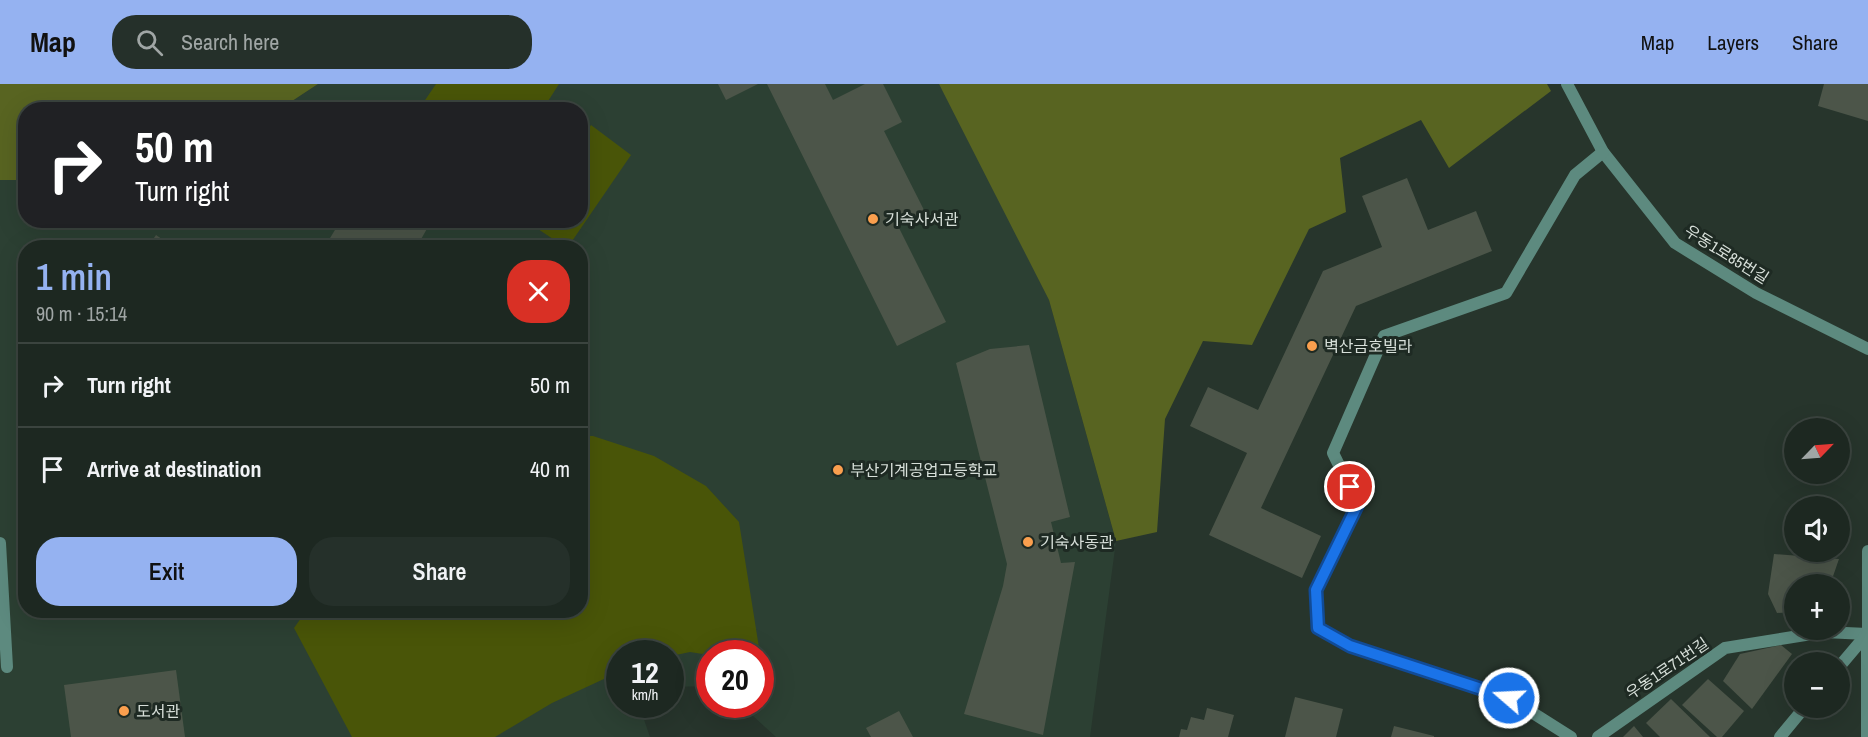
<!DOCTYPE html>
<html lang="en">
<head>
<meta charset="utf-8">
<style>
  :root { --surface:#1d2821; --page:#25302a; --text:#f1f3f6; --muted:#a0a6a5; --line:#3b443f; --accent:#95b2f1 }
  body { margin:0; font-family:"Archivo Narrow","Noto Sans KR",sans-serif; background:var(--page); color:var(--text); height:100vh; display:flex; flex-direction:column; font-size:22px; white-space:nowrap }
  * { box-sizing:border-box; margin:0 }
  p { font-size:20px; color:var(--muted) }
  .icon { flex:none; width:33px; height:33px; fill:none; stroke:currentColor; stroke-width:2; stroke-linecap:round; stroke-linejoin:round }
  .map { position:relative; flex:1; overflow:hidden }
  .details { position:absolute; left:18px; top:156px; width:570px; height:378px; display:flex; flex-direction:column; background:var(--surface); border-radius:24px; box-shadow:0 6px 24px #0002,0 0 0 2px var(--line) }
  .details>* { flex:none }
  .guide { position:absolute; left:18px; top:18px; width:570px; height:126px; border-radius:24px; box-shadow:0 6px 24px #0002,0 0 0 2px var(--line); background:#202124; color:#fff; overflow:hidden }
  .needle { width:39px; rotate:65deg }
  .fabs { position:absolute; left:1784px; top:334px; display:grid; gap:12px }
  .fabs a { display:grid; place-items:center; width:66px; height:66px; border-radius:50%; background:var(--surface); box-shadow:0 6px 24px #0002,0 0 0 2px var(--line); font-size:30px }
  .speed { position:absolute; left:606px; top:556px; display:flex; gap:12px; font-size:30px; font-weight:700; text-align:center }
  .speed>* { display:grid; place-content:center; width:78px; height:78px; border-radius:50%; background:var(--surface); box-shadow:0 6px 24px #0002,0 0 0 2px var(--line); line-height:1 }
  .speed small { font-size:15px; font-weight:400 }
  .speed .limit { border:9px solid #d22; background:#fff; color:#111 }
  .pin { position:absolute; display:grid; place-items:center; width:51px; height:51px; color:#fff; margin:-26px; border:3px solid #fff; border-radius:50%; box-shadow:0 2px 6px #0007 }
  .me { position:absolute; width:66px; margin:-33px; rotate:289deg; stroke-linejoin:round; filter:drop-shadow(0 0 4px #0008) }
  .turn { display:flex; align-items:center; gap:21px; height:126px; padding:0 18px; font-size:27px }
  .turn .icon { width:78px; height:78px; stroke-width:2.5 }
  .turn b { display:block; font-size:42px; line-height:51px }
  .round { display:grid; place-items:center; flex:none; width:63px; height:63px; border-radius:24px; background:var(--page) }
  .summary { display:flex; align-items:center; justify-content:space-between; height:102px; padding:0 18px }
  h1 { font-size:36px; font-weight:600; line-height:45px; color:var(--accent) }
  .primary-button { display:flex; gap:12px; margin-top:auto; padding:12px 18px }
  .primary-button a { flex:1; height:69px; border-radius:24px; background:var(--accent); color:#111; font-size:24px; font-weight:600; line-height:69px; text-align:center }
  .primary-button a+a { background:var(--page); color:var(--text) }
  ul { padding:0; list-style:none }
  li { display:flex; align-items:center; gap:18px; height:84px; padding:0 18px; border-top:2px solid var(--line) }
  li div { flex:1 }
  li b { display:block; font-size:22px }
  li em { font-style:normal }
  header { display:flex; align-items:center; gap:36px; box-sizing:border-box; height:84px; padding:0 30px; background:var(--accent); color:#111 }
  header strong { font-size:28px }
  nav { display:flex; gap:33px; margin-inline-start:auto; font-size:21px }
  .search { width:420px; height:54px; background:var(--page); display:flex; align-items:center; gap:15px; box-sizing:border-box; padding:0 21px; border-radius:24px; color:var(--muted); font-size:22px }
  .map>svg:first-child { display:block }
</style>
</head>
<body>
<header>
<strong>Map</strong>
<div class="search"><svg class="icon" aria-label="search" viewBox="0 0 24 24"><circle cx="10" cy="10" r="6"/><path d="M15 15l6 6"/></svg>Search here</div>
<nav><a>Map</a><a>Layers</a><a>Share</a></nav>
</header>
<div class="map">
<svg width="1868" height="653" viewBox="0 0 1868 653">
  <rect width="100%" height="100%" fill="#27352c"/>
  <path fill="#2c4033" fill-rule="evenodd" d="M318,0H939L958,31L1049,216L1116,457L1090,653H776L741,621H760V570H710L709,602L671,603L670,570H620V621H639L650,653H0V96H25L26,136H580V26L280,25ZM26,164H580V526H26Z"/>
  <g fill="#495508">
    <path d="M436,0H559L543,25H419Z"/>
    <path d="M591,41L631,71L568,163H565L526,137L580,136L581,56Z"/>
    <path d="M581,352H593L654,372L706,402L739,438L760,570L709,571L690,568L671,572L670,570H620L619,588L552,619L495,653H352L294,544L306,527L580,526Z"/>
  </g>
  <g fill="#586421">
    <path d="M0,0H318L280,25L26,26L25,96H0Z"/>
    <path d="M939,0H1547L1551,7L1449,84L1421,36L1340,74L1346,128L1309,145L1252,261L1203,257L1165,335L1157,448L1116,457L1049,216Z"/>
  </g>
  <g fill="#4c5549">
    <path d="M718,0H758L726,16Z"/>
    <path d="M767,0H825L833,16L865,0H883L902,38L884,47L925,128L898,142L946,238L897,262Z"/>
    <path d="M1824,0H1868V37L1818,22Z"/>
    <path d="M1407,94L1428,146L1476,127L1492,167L1356,222L1261,424L1321,452L1302,494L1209,451L1247,369L1190,342L1208,303L1258,326L1323,187L1382,163L1362,112Z"/>
    <path d="M341,136H432L416,164H324Z"/>
    <path d="M156,151L175,164H147Z"/>
    <path d="M1029,261L1070,433L1051,438L1061,479L1075,478L1043,651L964,630L1003,502L1007,480L956,279L990,265Z"/>
    <path d="M1774,470L1839,475L1830,501H1794V528L1777,529L1768,510Z"/>
    <path d="M1781,561L1792,570L1752,625L1723,597L1740,570Z"/>
    <path d="M176,586L185,653H71L64,601Z"/>
    <path d="M1708,595L1744,627L1722,653H1717L1682,621Z"/>
    <path d="M1295,613L1343,625L1336,653H1285Z"/>
    <path d="M1671,615L1710,653H1660L1646,639Z"/>
    <path d="M1207,624L1234,631L1228,653H1179L1181,645L1187,646L1191,633L1204,636Z"/>
    <path d="M899,627L913,653H871L866,644Z"/>
    <path d="M1394,642L1434,652V653H1391Z"/>
    <path d="M1634,642L1643,653H1623Z"/>
  </g>
  <g fill="none" stroke-linecap="round" stroke-linejoin="round">
    <g stroke="#5d8a7f" stroke-width="12">
      <path d="M1567,0L1603,68L1675,159L1756,209L1868,265"/>
      <path d="M0,459L7,583"/>
      <path d="M1571,653L1509,614L1350,562L1318,544L1316,506L1358,420L1333,369L1384,252L1506,209L1575,91L1603,68"/>
      <path d="M1598,653L1725,564L1824,548L1867,550"/>
    </g>
    <path stroke="#5d8a7f" stroke-width="12" d="M1868,467V550"/>
    <g stroke="#5d8a7f" stroke-width="12">
      <path d="M1839,583L1867,550"/>
      <path d="M1780,653L1804,624"/>
      <path d="M1867,653V550"/>
    </g>
  </g>
  <g fill="none" stroke-linecap="round" stroke-linejoin="round">
    <g stroke="#114b97" stroke-width="15">
      <path id="route" d="M1350,403L1358,420L1316,506L1318,544L1350,562L1509,614"/>
    </g>
    <use href="#route" stroke="#1a73e8" stroke-width="10"/>
  </g>
  <g fill="#fa9f4e" stroke="#1e2a23" stroke-width="2">
    <circle cx="873" cy="135" r="6"/>
    <circle cx="1312" cy="262" r="6"/>
    <circle cx="838" cy="386" r="6"/>
    <circle cx="1028" cy="458" r="6"/>
    <circle cx="124" cy="627" r="6"/>
  </g>
  <g text-anchor="middle" dominant-baseline="central" stroke-width="6" stroke-linejoin="round" paint-order="stroke">
    <g font-size="16" fill="#d7dfd9" stroke="#1e2a23" text-anchor="start">
      <text x="885" y="135">기숙사서관</text>
      <text x="1324" y="262">벽산금호빌라</text>
      <text x="850" y="386">부산기계공업고등학교</text>
      <text x="1040" y="458">기숙사동관</text>
      <text x="136" y="627">도서관</text>
    </g>
    <g font-size="16" fill="#d7dfd9" stroke="#1e2a23">
      <text transform="translate(1727 170) rotate(32)">우동1로85번길</text>
      <text transform="translate(1667 584) rotate(-34)">우동1로71번길</text>
    </g>
  </g>
</svg>
<div class="fabs">
<a><svg class="needle" viewBox="-14 -14 28 28"><path d="M0-13l5 13h-10z" fill="#e53935"/><path d="M0 13l5-13h-10z" fill="#a0a6a5"/></svg></a>
<a><svg class="icon" aria-label="sound" viewBox="0 0 24 24"><path d="M4 9h4l5-4v14l-5-4H4zM17 9q2 3 0 6"/></svg></a>
<a>+</a>
<a>−</a>
</div>
<div class="speed"><div>12<small>km/h</small></div><div class="limit">20</div></div>
<div class="pin" style="left:1350px;top:403px;background:#d93025"><svg class="icon" aria-label="arrive" viewBox="0 0 24 24"><path d="M6 21V4h12l-3 4 3 4H6"/></svg></div>
<svg class="me" style="left:1509px;top:614px" viewBox="-20 -20 40 40"><circle r="17" fill="#1a73e8" stroke="#fff" stroke-width="3"/><path d="M0-11L8 9 0 5-8 9z" fill="#fff"/></svg>
<div class="guide">
<div class="turn"><svg class="icon" aria-label="right" viewBox="0 0 24 24"><path d="M7 20v-9h11M14 6l5 5-5 5"/></svg><div><b>50 m</b>Turn right</div></div>
</div>
<section class="details">
<div class="summary"><div><h1>1 min</h1><p>90 m · 15:14</p></div><a class="round" style="background:#d93025;color:#fff"><svg class="icon" aria-label="close" viewBox="0 0 24 24"><path d="M6 6l12 12M18 6L6 18"/></svg></a></div>
<ul>
<li><svg class="icon" aria-label="right" viewBox="0 0 24 24"><path d="M7 20v-9h11M14 6l5 5-5 5"/></svg><div><b>Turn right</b></div><em>50 m</em></li>
<li><svg class="icon" aria-label="arrive" viewBox="0 0 24 24"><path d="M6 21V4h12l-3 4 3 4H6"/></svg><div><b>Arrive at destination</b></div><em>40 m</em></li>
</ul>
<div class="primary-button"><a>Exit</a><a>Share</a></div>
</section>
</div>
</body>
</html>
